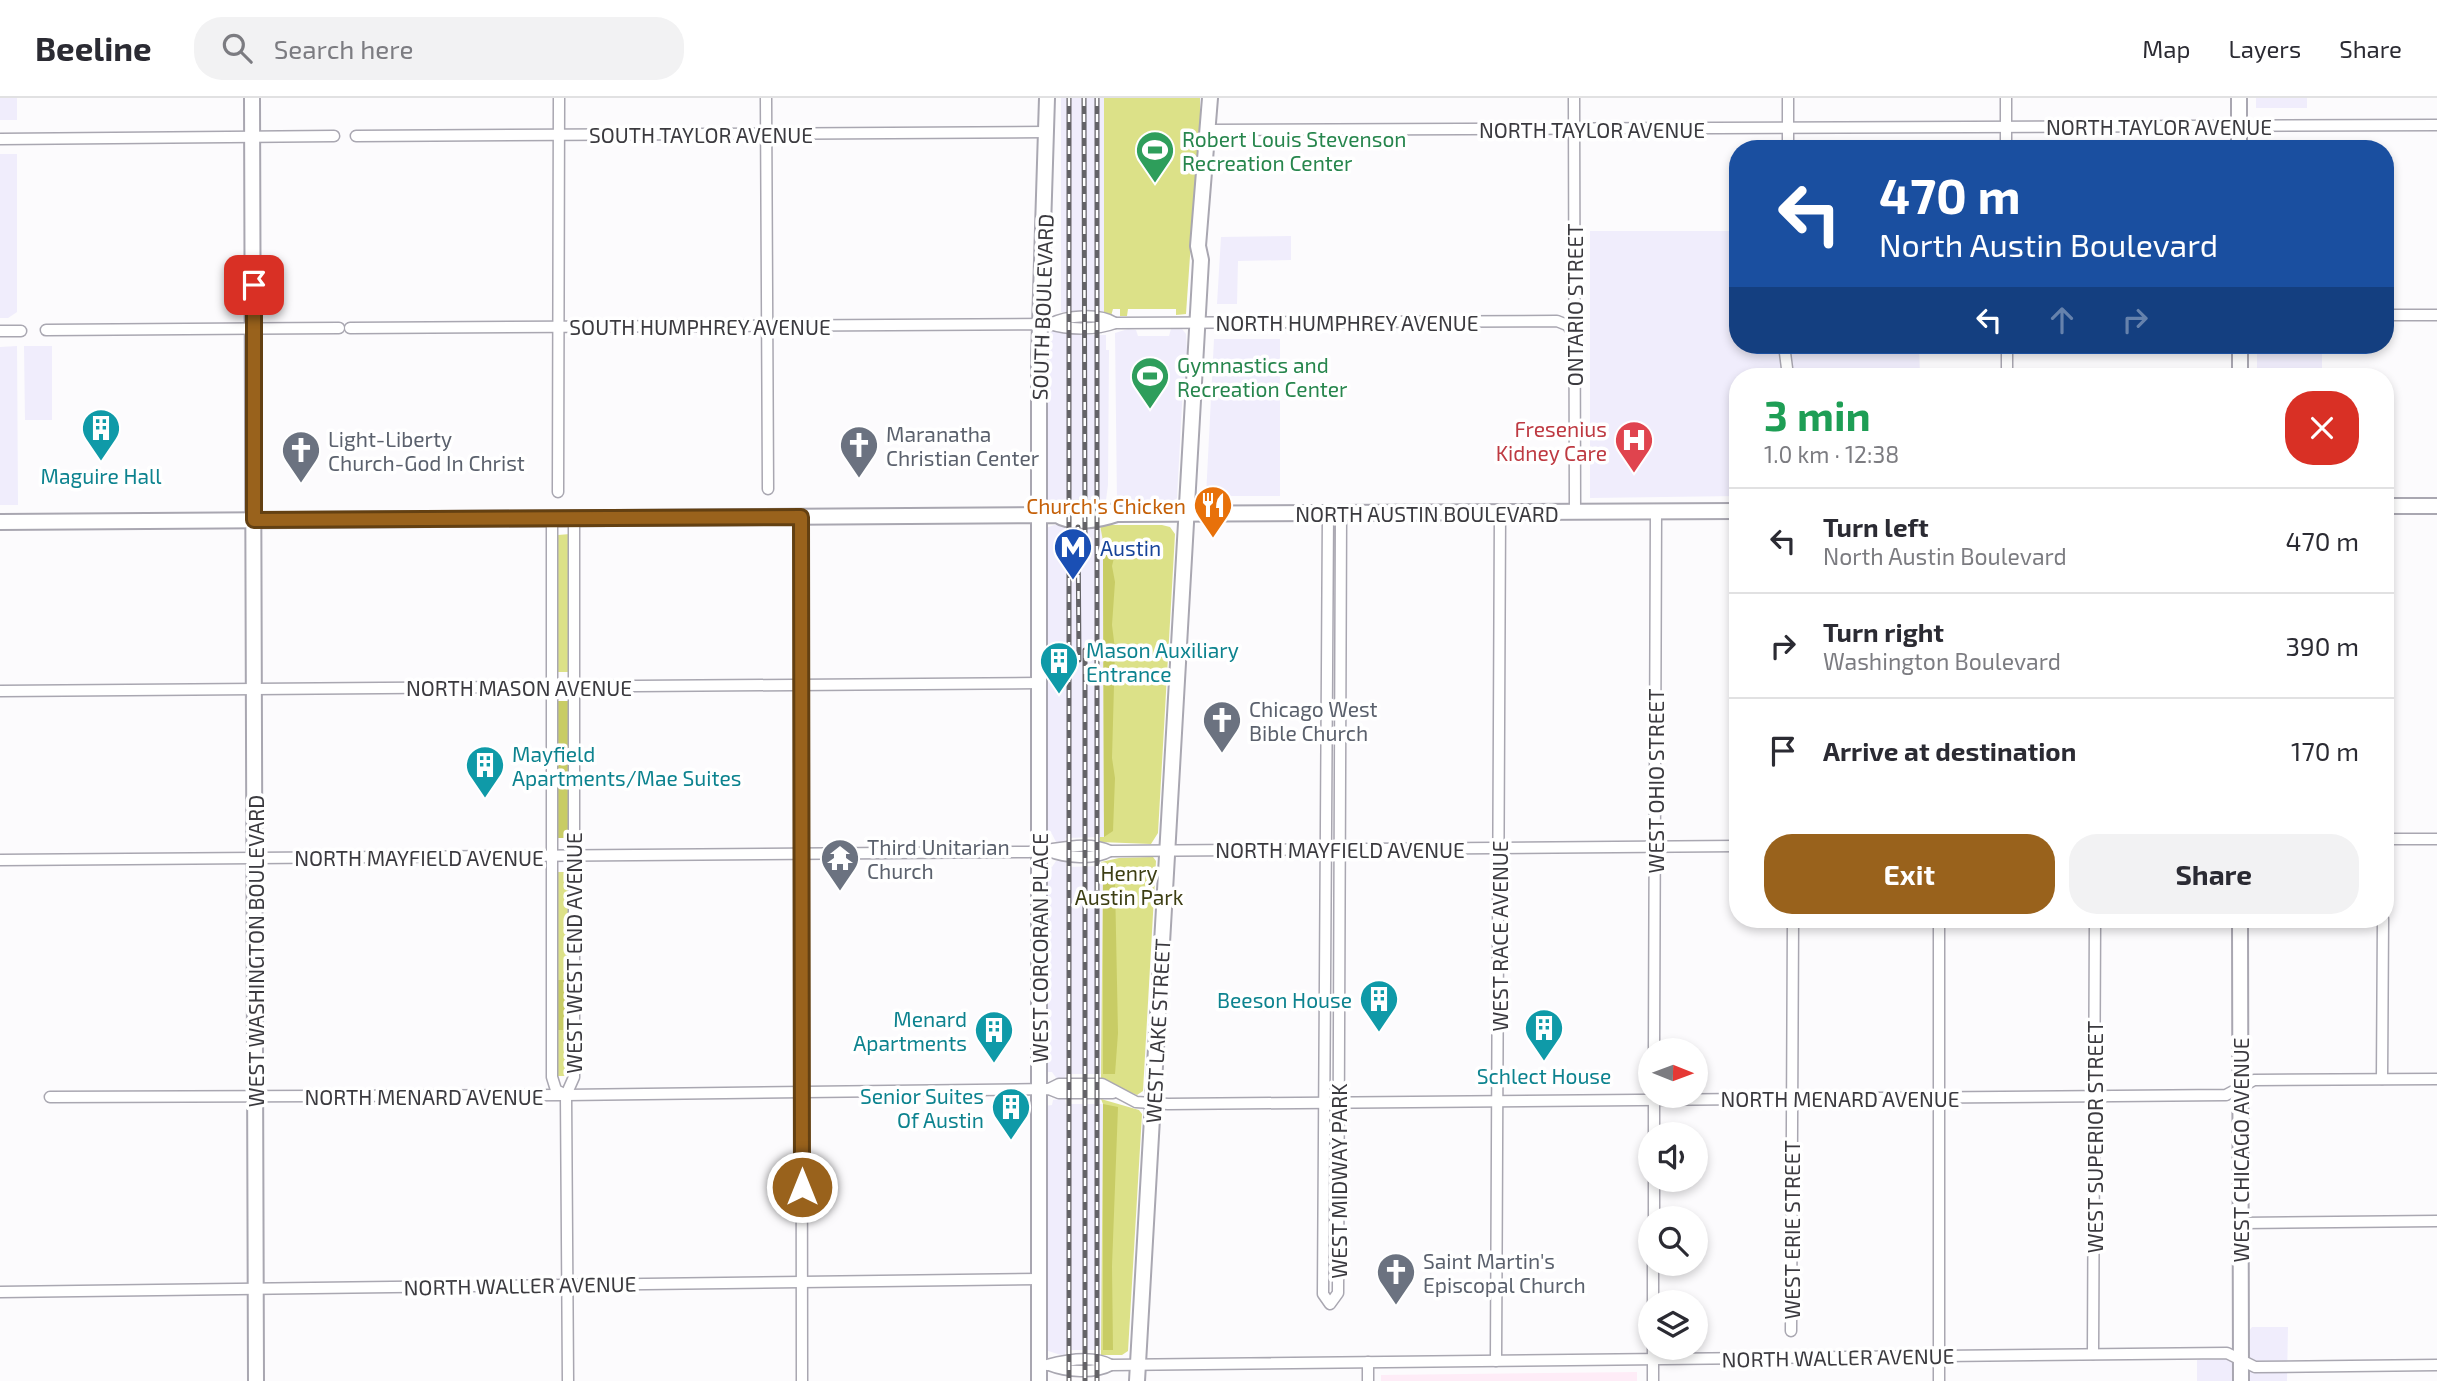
<!DOCTYPE html>
<html lang="en">
<head>
<meta charset="utf-8">
<style>
  :root { --surface:#fff; --page:#f2f2f3; --text:#2b2b33; --muted:#7c7c81; --line:#e1e1e2; --accent:#99621c }
  body { margin:0; font-family:"Exo 2",sans-serif; background:var(--page); color:var(--text); height:100vh; display:flex; flex-direction:column; font-size:26px; white-space:nowrap }
  * { box-sizing:border-box; margin:0 }
  p { font-size:23px; color:var(--muted) }
  .icon { flex:none; width:38px; height:38px; fill:none; stroke:currentColor; stroke-width:2; stroke-linecap:round; stroke-linejoin:round }
  .map { position:relative; flex:1; overflow:hidden }
  .sheet { position:absolute; left:1729px; top:270px; width:665px; height:560px; display:flex; flex-direction:column; background:var(--surface); border-radius:28px; box-shadow:0 4px 10px #0003 }
  .sheet>* { flex:none }
  .hud { position:absolute; left:1729px; top:42px; width:665px; height:214px; border-radius:28px; box-shadow:0 4px 10px #0003; background:#1a4fa0; color:#fff; overflow:hidden }
  .needle { width:46px; rotate:91deg }
  .fabs { position:absolute; left:1638px; top:940px; display:grid; gap:14px }
  .fabs a { display:grid; place-items:center; width:70px; height:70px; border-radius:50%; background:var(--surface); box-shadow:0 4px 10px #0003; font-size:35px }
  .pin { position:absolute; display:grid; place-items:center; width:60px; height:60px; color:#fff; margin:-30px; border-radius:14px; box-shadow:0 4px 10px #0006 }
  .me { position:absolute; width:77px; margin:-38px; rotate:0deg; stroke-linejoin:round; filter:drop-shadow(0 0 5px #0008) }
  .turn { display:flex; align-items:center; gap:24px; height:147px; padding:0 35px; font-size:32px }
  .turn .icon { width:91px; height:91px; stroke-width:2.5 }
  .turn b { display:block; font-size:49px; line-height:60px }
  .lanes { display:flex; align-items:center; height:66px; padding:0 35px; background:#0003; justify-content:center; gap:35px; direction:ltr }
  .lanes .off { opacity:.35 }
  .round { display:grid; place-items:center; flex:none; width:74px; height:74px; border-radius:28px; background:var(--page) }
  .overview { display:flex; align-items:center; justify-content:space-between; height:119px; padding:0 35px }
  h1 { font-size:42px; font-weight:700; line-height:52px; color:#1e9e55 }
  .primary-button { display:flex; gap:14px; margin-top:auto; padding:14px 35px }
  .primary-button a { flex:1; height:80px; border-radius:28px; background:var(--accent); color:#fff; font-size:28px; font-weight:700; line-height:80px; text-align:center }
  .primary-button a+a { background:var(--page); color:var(--text) }
  ul { padding:0; list-style:none }
  li { display:flex; align-items:center; gap:21px; height:105px; padding:0 35px; border-top:2px solid var(--line) }
  li div { flex:1 }
  li b { display:block; font-size:26px }
  li em { font-style:normal }
  header { display:flex; align-items:center; gap:42px; box-sizing:border-box; height:98px; padding:0 35px; background:var(--surface); border-bottom:2px solid var(--line) }
  header strong { font-size:33px }
  nav { display:flex; gap:38px; margin-inline-start:auto; font-size:24px }
  .search { width:490px; height:63px; background:var(--page); display:flex; align-items:center; gap:18px; box-sizing:border-box; padding:0 24px; border-radius:28px; color:var(--muted); font-size:26px }
  .map>svg:first-child { display:block }
</style>
</head>
<body>
<header>
<strong>Beeline</strong>
<div class="search"><svg class="icon" aria-label="search" viewBox="0 0 24 24"><circle cx="10" cy="10" r="6"/><path d="M15 15l6 6"/></svg>Search here</div>
<nav><a>Map</a><a>Layers</a><a>Share</a></nav>
</header>
<div class="map">
<svg width="2437" height="1283" viewBox="0 0 2437 1283">
  <rect width="100%" height="100%" fill="#fcfbfd"/>
  <g fill="#f0edfc">
    <rect x="0" y="0" width="17" height="22"/>
    <rect x="1061" y="0" width="43" height="214"/>
    <rect x="2256" y="0" width="51" height="10"/>
    <path d="M2321,43V51H2257V44Z"/>
    <path d="M0,56H17V214L8,220H0Z"/>
    <path d="M1590,133H1738V247H1919L1920,278H1738V398L1590,400Z"/>
    <path d="M1291,138V162L1238,163L1237,206H1217L1221,139Z"/>
    <path d="M1128,231L1136,232L1138,238H1169L1171,231H1182L1186,236L1188,267L1183,288L1177,400L1172,406H1117L1115,235Z"/>
    <path d="M1065,233L1066,236L1106,237V252H1109L1108,387L1106,402H1065V406H1054L1046,400L1045,383L1046,238L1054,232Z"/>
    <path d="M1214,241H1280V398H1206Z"/>
    <rect x="2257" y="247" width="65" height="31"/>
    <path d="M17,248L18,407H0V249Z"/>
    <path d="M24,248H52V322H25Z"/>
    <path d="M1054,427H1065V431H1103L1107,443V457L1103,458L1104,739L1066,740L1065,744H1056L1052,736H1045L1046,430Z"/>
    <path d="M1056,763H1066V769L1103,768V976H1066L1065,981H1057L1052,974H1045V769H1052Z"/>
    <path d="M1059,1001H1065L1066,1006H1103V1252H1066L1065,1257H1061L1045,1252V1008L1052,1007L1053,1002Z"/>
    <path d="M2252,1229H2288L2287,1283H2197V1262L2229,1261Z"/>
  </g>
  <path fill="#feecf7" d="M1637,1274V1283H1381V1277Z"/>
  <g fill="#dce188">
    <path d="M1104,0H1200V52L1197,57L1186,216L1176,217V211H1128L1127,218H1120V211H1113L1111,218H1102L1104,214Z"/>
    <path d="M1100,427H1162L1170,429L1175,436L1158,735L1151,746L1100,744V739H1104L1103,457H1107V443H1103Z"/>
    <path d="M570,436L571,574H558V437Z"/>
    <path d="M1153,759L1156,763L1143,993L1137,997L1101,982L1103,769L1101,764L1119,760Z"/>
    <rect x="558" y="774" width="12" height="108"/>
    <rect x="558" y="932" width="12" height="46"/>
    <path d="M1101,1001L1139,1012L1142,1016L1128,1253L1122,1257H1101L1103,1006Z"/>
  </g>
  <g fill="#c8cc65">
    <path d="M1107,443L1116,452L1112,468L1115,484L1112,527L1115,551L1112,660L1115,680L1113,733L1104,739L1103,457H1107Z"/>
    <rect x="558" y="603" width="12" height="137"/>
    <path d="M1103,768L1111,771L1115,784L1118,935L1115,976H1103Z"/>
    <rect x="558" y="882" width="12" height="50"/>
    <path d="M1103,1006L1118,1009L1112,1168L1113,1252H1103Z"/>
  </g>
  <g fill="none" stroke-linecap="round" stroke-linejoin="round">
    <g stroke="#a9a7b1" stroke-width="13">
      <g id="street">
        <path d="M766,0L768,391"/>
        <path d="M1574,0L1575,414"/>
        <path d="M1788,0V51"/>
        <path d="M2006,0V51"/>
        <path d="M1209,32L2437,27"/>
        <path d="M356,38L1046,34"/>
        <path d="M0,41L334,38"/>
        <path d="M2385,217H2437"/>
        <path d="M1050,226C1067,217 1099,215 1115,225"/>
        <path d="M350,230L1050,226C1068,232 1097,232 1115,225L1557,223L1567,227L1574,236"/>
        <path d="M46,232L339,230"/>
        <path d="M0,233H21"/>
        <path d="M1784,247L1788,278"/>
        <path d="M2007,247V278"/>
        <path d="M558,394L559,0"/>
        <path d="M1328,415L1323,1196L1330,1206L1338,1195L1341,415"/>
        <path d="M801,419L802,1283"/>
        <path d="M552,421V979L556,992L566,997"/>
        <path d="M0,593L1039,585"/>
        <path d="M2385,741H2437"/>
        <path d="M1049,753C1065,760 1095,762 1110,753"/>
        <path d="M0,762L1028,754C1054,753 1085,741 1110,753L1738,748"/>
        <path d="M1939,821V1283"/>
        <path d="M1654,952L1656,413"/>
        <path d="M2382,981L2383,821"/>
        <path d="M1049,991L1059,986H1102L1136,1004L1168,1006L2226,997L2254,982L2437,981"/>
        <path d="M566,997L574,979V420"/>
        <path d="M566,997L568,1283"/>
        <path d="M50,999L566,997L1049,991L1059,995H1113"/>
        <path d="M1654,1036V998"/>
        <path d="M1654,1120V1082"/>
        <path d="M2241,1125L2437,1123"/>
        <path d="M0,1194L1039,1181"/>
        <path d="M1653,1204V1166"/>
        <path d="M1791,1233L1793,821"/>
        <path d="M2093,1256L2095,821"/>
        <path d="M1496,1263L1500,414"/>
        <path d="M1047,1267C1066,1262 1093,1257 1111,1267"/>
        <path d="M1049,1267C1066,1274 1095,1276 1111,1267L2227,1255L2255,1269L2437,1267"/>
        <path d="M1368,1283V1264"/>
        <path d="M1653,1283V1250"/>
      </g>
    </g>
    <g stroke="#a9a7b1" stroke-width="18">
      <g id="secondary">
        <path d="M252,0L256,1283"/>
        <path d="M2239,0V51"/>
        <path d="M2240,247V278"/>
        <path d="M2385,408H2437"/>
        <path d="M1057,417C1071,406 1101,411 1117,416"/>
        <path d="M0,424L1057,417C1072,427 1100,422 1117,416L1738,413"/>
        <path d="M2240,821L2241,1283"/>
        <path d="M1039,1283V260L1047,0"/>
        <path d="M1137,1283L1201,162L1198,148L1210,0"/>
      </g>
    </g>
    <use href="#street" stroke="#fff" stroke-width="10"/>
    <use href="#secondary" stroke="#fff" stroke-width="14"/>
    <g stroke="#646367" stroke-width="5">
      <g id="rail">
        <path d="M1069,0V1283"/>
        <path d="M1084,0L1085,440"/>
        <path d="M1097,0V1283"/>
        <path d="M1078,429L1079,562"/>
        <path d="M1085,552V1283"/>
      </g>
    </g>
    <use href="#rail" stroke="#fff" stroke-width="2.5" stroke-dasharray="8" stroke-linecap="butt"/>
  </g>
  <g fill="none" stroke-linecap="round" stroke-linejoin="round">
    <g stroke="#634012" stroke-width="18">
      <path id="route" d="M254,187V422L801,419L802,1089"/>
    </g>
    <use href="#route" stroke="#99621c" stroke-width="12"/>
  </g>
  <defs>
    <g id="stadium-pin" transform="scale(2.0125)"><path d="M0 17L-7.5 6A9.5 9.5 0 1 1 7.5 6Z" fill="#2e9e5b" stroke="#fff"/><path d="M0-5a6.5 5 0 1 0 0 10a6.5 5 0 1 0 0-10ZM-3.5-1.8h7v3.6h-7Z" fill="#fff"/></g>
    <g id="building-pin" transform="scale(2.0125)"><path d="M0 17L-7.5 6A9.5 9.5 0 1 1 7.5 6Z" fill="#0f9aa8" stroke="#fff"/><path d="M-4-6H4V6H1V3H-1V6H-4ZM-2.5-4.3h1.7v1.8h-1.7ZM.8-4.3h1.7v1.8H.8ZM-2.5-1h1.7V.8h-1.7ZM.8-1h1.7V.8H.8Z" fill="#fff"/></g>
    <g id="hospital-pin" transform="scale(2.0125)"><path d="M0 17L-7.5 6A9.5 9.5 0 1 1 7.5 6Z" fill="#e0444e" stroke="#fff"/><path d="M-5-5h3v3.5h4V-5h3V5h-3V1.5h-4V5h-3Z" fill="#fff"/></g>
    <g id="church-pin" transform="scale(2.0125)"><path d="M0 17L-7.5 6A9.5 9.5 0 1 1 7.5 6Z" fill="#6b7280" stroke="#fff"/><path d="M-1.2-6h2.4v3.5h3.3v2.4h-3.3V6h-2.4V-.1h-3.3v-2.4h3.3Z" fill="#fff"/></g>
    <g id="restaurant-pin" transform="scale(2.0125)"><path d="M0 17L-7.5 6A9.5 9.5 0 1 1 7.5 6Z" fill="#e8710a" stroke="#fff"/><path d="M-5-6h1v4h1v-4h1v4h1v-4h1v5L-1.5 .5V6h-2V.5L-5-1ZM5-6V6H3V1.5H1.5Q1.5-4 5-6Z" fill="#fff"/></g>
    <g id="metro-pin" transform="scale(2.0125)"><path d="M0 17L-7.5 6A9.5 9.5 0 1 1 7.5 6Z" fill="#1a4fb4" stroke="#fff"/><path d="M-5.5 5V-5H-3L0 0L3-5H5.5V5H3V-.5L0 4L-3-.5V5Z" fill="#fff"/></g>
    <g id="temple-pin" transform="scale(2.0125)"><path d="M0 17L-7.5 6A9.5 9.5 0 1 1 7.5 6Z" fill="#6b7280" stroke="#fff"/><path d="M0-6L5-2H3V0L6.5 2.5H4V6H1.5V3h-3V6H-4V2.5H-6.5L-3 0V-2H-5Z" fill="#fff"/></g>
  </defs>
  <g fill-rule="evenodd">
    <use href="#stadium-pin" x="1155" y="52"/>
    <use href="#stadium-pin" x="1150" y="278"/>
    <use href="#building-pin" x="101" y="330"/>
    <use href="#hospital-pin" x="1634" y="342"/>
    <use href="#church-pin" x="859" y="347"/>
    <use href="#church-pin" x="301" y="352"/>
    <use href="#restaurant-pin" x="1213" y="407"/>
    <use href="#metro-pin" x="1073" y="449"/>
    <use href="#building-pin" x="1059" y="563"/>
    <use href="#church-pin" x="1222" y="622"/>
    <use href="#building-pin" x="485" y="667"/>
    <use href="#temple-pin" x="840" y="760"/>
    <use href="#building-pin" x="1379" y="901"/>
    <use href="#building-pin" x="1544" y="930"/>
    <use href="#building-pin" x="994" y="932"/>
    <use href="#building-pin" x="1011" y="1009"/>
    <use href="#church-pin" x="1396" y="1174"/>
  </g>
  <g text-anchor="middle" dominant-baseline="central" stroke-width="7" stroke-linejoin="round" paint-order="stroke">
    <g font-size="21" fill="#3b3a3f" stroke="#fff">
      <text x="2159" y="28">NORTH TAYLOR AVENUE</text>
      <text x="1592" y="31">NORTH TAYLOR AVENUE</text>
      <text x="701" y="36">SOUTH TAYLOR AVENUE</text>
      <text transform="translate(1574 207) rotate(-90)">ONTARIO STREET</text>
      <text transform="translate(1042 209) rotate(-88)">SOUTH BOULEVARD</text>
      <text x="1347" y="224">NORTH HUMPHREY AVENUE</text>
      <text x="700" y="228">SOUTH HUMPHREY AVENUE</text>
      <text x="1427" y="415">NORTH AUSTIN BOULEVARD</text>
      <text x="519" y="589">NORTH MASON AVENUE</text>
      <text transform="translate(1655 683) rotate(-90)">WEST OHIO STREET</text>
      <text x="1340" y="751">NORTH MAYFIELD AVENUE</text>
      <text x="419" y="759">NORTH MAYFIELD AVENUE</text>
      <text transform="translate(1499 838) rotate(-90)">WEST RACE AVENUE</text>
      <text transform="translate(1039 850) rotate(-90)">WEST CORCORAN PLACE</text>
      <text transform="translate(255 853) rotate(-90)">WEST WASHINGTON BOULEVARD</text>
      <text transform="translate(573 855) rotate(-90)">WEST WEST END AVENUE</text>
      <text transform="translate(1157 933) rotate(-87)">WEST LAKE STREET</text>
      <text x="424" y="998">NORTH MENARD AVENUE</text>
      <text x="1840" y="1000">NORTH MENARD AVENUE</text>
      <text transform="translate(2094 1039) rotate(-90)">WEST SUPERIOR STREET</text>
      <text transform="translate(2240 1052) rotate(-90)">WEST CHICAGO AVENUE</text>
      <text transform="translate(1338 1083) rotate(-90)">WEST MIDWAY PARK</text>
      <text transform="translate(1791 1132) rotate(-90)">WEST ERIE STREET</text>
      <text transform="translate(520 1187) rotate(-1)">NORTH WALLER AVENUE</text>
      <text transform="translate(1838 1259) rotate(-1)">NORTH WALLER AVENUE</text>
    </g>
    <g font-size="21" fill="#27864d" stroke="#fff" text-anchor="start">
      <text x="1182" y="40">Robert Louis Stevenson<tspan x="1182" dy="24">Recreation Center</tspan></text>
      <text x="1177" y="266">Gymnastics and<tspan x="1177" dy="24">Recreation Center</tspan></text>
    </g>
    <g font-size="21" fill="#be3a42" stroke="#fff" text-anchor="end">
      <text x="1607" y="330">Fresenius<tspan x="1607" dy="24">Kidney Care</tspan></text>
    </g>
    <g font-size="21" fill="#5b616d" stroke="#fff" text-anchor="start">
      <text x="886" y="335">Maranatha<tspan x="886" dy="24">Christian Center</tspan></text>
      <text x="328" y="340">Light-Liberty<tspan x="328" dy="24">Church-God In Christ</tspan></text>
      <text x="1249" y="610">Chicago West<tspan x="1249" dy="24">Bible Church</tspan></text>
      <text x="867" y="748">Third Unitarian<tspan x="867" dy="24">Church</tspan></text>
      <text x="1423" y="1162">Saint Martin's<tspan x="1423" dy="24">Episcopal Church</tspan></text>
    </g>
    <g font-size="21" fill="#0d838f" stroke="#fff" text-anchor="end">
      <text x="101" y="377" text-anchor="middle">Maguire Hall</text>
      <text x="1086" y="551" text-anchor="start">Mason Auxiliary<tspan x="1086" dy="24">Entrance</tspan></text>
      <text x="512" y="655" text-anchor="start">Mayfield<tspan x="512" dy="24">Apartments/Mae Suites</tspan></text>
      <text x="1352" y="901">Beeson House</text>
      <text x="967" y="920">Menard<tspan x="967" dy="24">Apartments</tspan></text>
      <text x="1544" y="977" text-anchor="middle">Schlect House</text>
      <text x="984" y="997">Senior Suites<tspan x="984" dy="24">Of Austin</tspan></text>
    </g>
    <g font-size="21" fill="#c56008" stroke="#fff" text-anchor="end">
      <text x="1186" y="407">Church's Chicken</text>
    </g>
    <g font-size="21" fill="#164399" stroke="#fff" text-anchor="start">
      <text x="1100" y="449">Austin</text>
    </g>
    <g font-size="21" fill="#3c3e13" stroke="#fff">
      <text x="1129" y="774">Henry<tspan x="1129" dy="24">Austin Park</tspan></text>
    </g>
  </g>
</svg>
<div class="fabs">
<a><svg class="needle" viewBox="-14 -14 28 28"><path d="M0-13l5 13h-10z" fill="#e53935"/><path d="M0 13l5-13h-10z" fill="#7c7c81"/></svg></a>
<a><svg class="icon" aria-label="sound" viewBox="0 0 24 24"><path d="M4 9h4l5-4v14l-5-4H4zM17 9q2 3 0 6"/></svg></a>
<a><svg class="icon" aria-label="search" viewBox="0 0 24 24"><circle cx="10" cy="10" r="6"/><path d="M15 15l6 6"/></svg></a>
<a><svg class="icon" aria-label="layers" viewBox="0 0 24 24"><path d="M12 4l9 5-9 5-9-5zM3 14l9 5 9-5"/></svg></a>
</div>
<div class="pin" style="left:254px;top:187px;background:#d93025"><svg class="icon" aria-label="arrive" viewBox="0 0 24 24"><path d="M6 21V4h12l-3 4 3 4H6"/></svg></div>
<svg class="me" style="left:802px;top:1089px" viewBox="-20 -20 40 40"><circle r="17" fill="#99621c" stroke="#fff" stroke-width="3"/><path d="M0-11L8 9 0 5-8 9z" fill="#fff"/></svg>
<div class="hud">
<div class="turn"><svg class="icon" aria-label="left" viewBox="0 0 24 24"><path d="M17 20v-9H6M10 6l-5 5 5 5"/></svg><div><b>470 m</b>North Austin Boulevard</div></div>
<div class="lanes"><svg class="icon" aria-label="left" viewBox="0 0 24 24"><path d="M17 20v-9H6M10 6l-5 5 5 5"/></svg><svg class="icon off" aria-label="ahead" viewBox="0 0 24 24"><path d="M12 20V5M6 11l6-6 6 6"/></svg><svg class="icon off" aria-label="right" viewBox="0 0 24 24"><path d="M7 20v-9h11M14 6l5 5-5 5"/></svg></div>
</div>
<section class="sheet">
<div class="overview"><div><h1>3 min</h1><p>1.0 km · 12:38</p></div><a class="round" style="background:#d93025;color:#fff"><svg class="icon" aria-label="close" viewBox="0 0 24 24"><path d="M6 6l12 12M18 6L6 18"/></svg></a></div>
<ul>
<li><svg class="icon" aria-label="left" viewBox="0 0 24 24"><path d="M17 20v-9H6M10 6l-5 5 5 5"/></svg><div><b>Turn left</b><p>North Austin Boulevard</p></div><em>470 m</em></li>
<li><svg class="icon" aria-label="right" viewBox="0 0 24 24"><path d="M7 20v-9h11M14 6l5 5-5 5"/></svg><div><b>Turn right</b><p>Washington Boulevard</p></div><em>390 m</em></li>
<li><svg class="icon" aria-label="arrive" viewBox="0 0 24 24"><path d="M6 21V4h12l-3 4 3 4H6"/></svg><div><b>Arrive at destination</b></div><em>170 m</em></li>
</ul>
<div class="primary-button"><a>Exit</a><a>Share</a></div>
</section>
</div>
</body>
</html>
